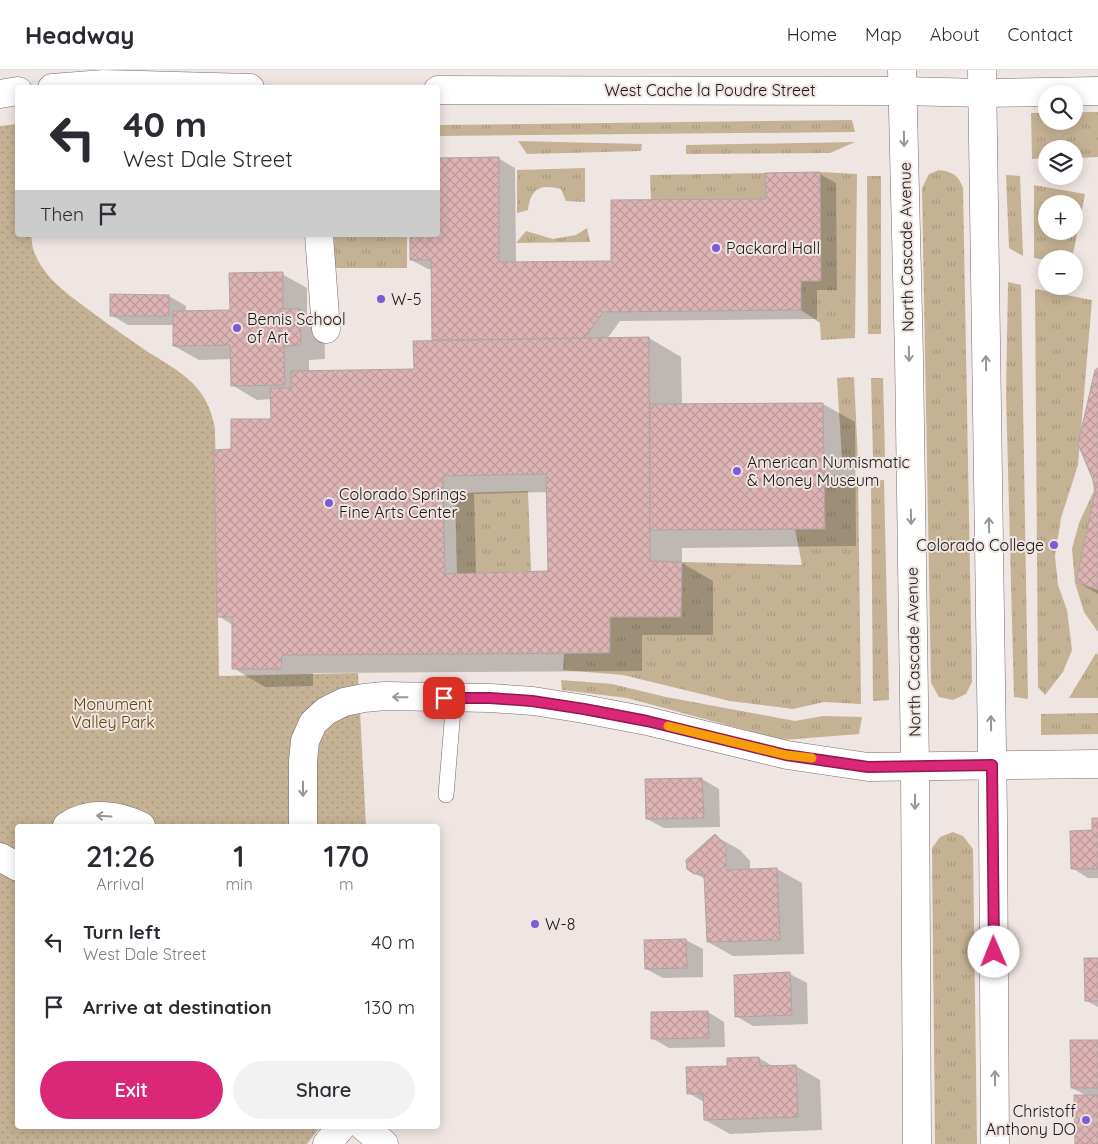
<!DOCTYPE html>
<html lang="en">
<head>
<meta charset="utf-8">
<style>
  :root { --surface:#fff; --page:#f2f2f3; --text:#2b2b33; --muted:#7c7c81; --line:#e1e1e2; --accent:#db2777 }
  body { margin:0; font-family:Quicksand,sans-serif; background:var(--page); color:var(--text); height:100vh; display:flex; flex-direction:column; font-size:19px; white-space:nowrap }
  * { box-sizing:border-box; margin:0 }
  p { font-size:16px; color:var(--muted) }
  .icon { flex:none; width:28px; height:28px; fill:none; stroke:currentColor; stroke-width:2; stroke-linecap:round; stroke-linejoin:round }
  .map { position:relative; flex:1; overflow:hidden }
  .side { position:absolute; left:15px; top:754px; width:425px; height:305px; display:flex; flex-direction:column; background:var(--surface); border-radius:5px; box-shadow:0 2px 12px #0003 }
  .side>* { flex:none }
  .guide { position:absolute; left:15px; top:15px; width:425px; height:152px; border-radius:5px; box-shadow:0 2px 12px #0003; background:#fff; color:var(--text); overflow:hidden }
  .tools { position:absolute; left:1038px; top:15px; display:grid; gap:10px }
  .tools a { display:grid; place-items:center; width:45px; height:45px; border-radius:50%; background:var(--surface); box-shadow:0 2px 12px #0003; font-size:25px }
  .pin { position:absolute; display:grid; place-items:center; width:42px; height:42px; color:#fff; margin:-21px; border-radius:10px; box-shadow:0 2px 8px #0006 }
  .me { position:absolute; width:55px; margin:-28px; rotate:359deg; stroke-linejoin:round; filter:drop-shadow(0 0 4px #0008) }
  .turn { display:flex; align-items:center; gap:18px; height:105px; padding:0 25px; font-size:22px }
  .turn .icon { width:65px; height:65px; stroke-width:2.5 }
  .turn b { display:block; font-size:35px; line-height:42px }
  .then { display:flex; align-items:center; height:48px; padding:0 25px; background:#0003; gap:10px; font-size:19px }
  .eta { display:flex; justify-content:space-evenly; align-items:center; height:85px; text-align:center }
  .eta b { font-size:30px; font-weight:600; line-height:35px }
  .button { display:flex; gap:10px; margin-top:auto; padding:10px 25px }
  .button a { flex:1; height:58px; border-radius:30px; background:var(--accent); color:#fff; font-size:20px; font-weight:600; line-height:58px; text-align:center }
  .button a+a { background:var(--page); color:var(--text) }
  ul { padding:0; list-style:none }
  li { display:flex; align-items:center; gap:15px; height:65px; padding:0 25px }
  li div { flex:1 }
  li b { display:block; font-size:19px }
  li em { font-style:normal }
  header { display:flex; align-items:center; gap:30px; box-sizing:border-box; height:70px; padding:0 25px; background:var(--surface); border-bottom:1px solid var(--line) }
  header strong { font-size:24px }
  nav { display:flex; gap:28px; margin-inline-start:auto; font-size:18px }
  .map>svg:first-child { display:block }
</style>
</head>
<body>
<header>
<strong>Headway</strong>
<nav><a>Home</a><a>Map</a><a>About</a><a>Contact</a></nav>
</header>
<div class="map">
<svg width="1098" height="1074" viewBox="0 0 1098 1074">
  <defs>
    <pattern id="grass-tufts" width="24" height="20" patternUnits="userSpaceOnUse" patternTransform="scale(1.25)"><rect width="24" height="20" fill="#c5b295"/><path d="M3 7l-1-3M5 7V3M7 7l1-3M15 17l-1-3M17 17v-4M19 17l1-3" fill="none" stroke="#a99880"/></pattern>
    <pattern id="park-dots" width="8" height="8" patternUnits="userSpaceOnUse" patternTransform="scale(1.25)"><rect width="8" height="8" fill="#c5b295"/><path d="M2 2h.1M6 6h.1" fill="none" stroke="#a99880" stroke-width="1.8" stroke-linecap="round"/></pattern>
    <pattern id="building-cross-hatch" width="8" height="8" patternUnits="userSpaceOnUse" patternTransform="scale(1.25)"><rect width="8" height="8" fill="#ddb3b4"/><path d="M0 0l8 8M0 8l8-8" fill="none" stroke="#bd999a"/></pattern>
  </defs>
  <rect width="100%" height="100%" fill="#efe5e2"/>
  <g fill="url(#grass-tufts)" fill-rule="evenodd">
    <path d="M1074,42H1098V87L1074,88V79H1046V88L1032,89L1031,43H1046V51H1074Z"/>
    <path d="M852,50L855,62L438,66V55Z"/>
    <path d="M518,71L642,74L641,81L527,84Z"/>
    <path d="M855,72L830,83L686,84V75Z"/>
    <path d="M585,98V132L566,131L561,119C540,114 531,118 528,140L517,143V100Z"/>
    <path d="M939,100C953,102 958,105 963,118L972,612L966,624L953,630L939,627L931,613L922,118L929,104Z"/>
    <path d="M820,102L857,104L855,268L821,270L820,253L801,240V211H821Z"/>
    <path d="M765,103L766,129L651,130L650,105Z"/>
    <path d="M1006,105L1020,106L1023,186L1009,178Z"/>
    <path d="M867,106H881V264H868Z"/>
    <path d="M1034,115L1085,124L1072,189H1046V190L1034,188ZM1046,134H1074V161H1046Z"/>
    <path d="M587,158L590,172L516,173L526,161L553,169L576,165Z"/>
    <path d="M331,165H407V198H332Z"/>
    <path d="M1008,212L1021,215L1028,629L1014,627L1006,323Z"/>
    <path d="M1035,219L1092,230L1078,395L1061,448L1055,486L1058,515L1067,540L1072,580L1063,602L1045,625L1038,617Z"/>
    <path d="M854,307L858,390H842L837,308Z"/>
    <path d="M871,308H883L885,387H873Z"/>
    <path d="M824,405L858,406L861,634L824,632L793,639L730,631L623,605L563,600L564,583H610V547H681L682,492L802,495L795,459Z"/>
    <path d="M1092,406L1096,417L1076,512L1098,520V562L1084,542L1075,513L1072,479L1079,453L1094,421Z"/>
    <path d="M884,410L889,630L873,631L871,411Z"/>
    <path d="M528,421L531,501L457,504L455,423Z"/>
    <path d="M1096,583L1098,585V628H1069Z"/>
    <path d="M561,610L612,614L666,627L795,651L823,646L862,647L859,664L783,670L627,628L562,620Z"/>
    <path d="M1098,643V664L1041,665V644Z"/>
    <path d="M953,762L963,766L973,779L977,1074H935L932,778L940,767Z"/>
  </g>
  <path fill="url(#park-dots)" d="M17,54L18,165H31C32,171 32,178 35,184C46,210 68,224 89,240C109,255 128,268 148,282C182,303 208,316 215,359L219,606L358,603L366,756H18V1056H321L307,1074H0V56Z"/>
  <g fill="#0003" fill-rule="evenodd">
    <path d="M498,88L515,98L516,194L612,193L767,130L820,104L836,113L837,220H817V249L620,251L607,269L649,268L681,287L682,335L823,334L855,352L856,476L682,478V493L713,511V565H642V601L313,603V616L265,617L233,598V555L218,546L233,381L272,350V329L257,330L232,315V289L199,290L174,276V255H128L111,245V225L169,226L186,236V242L231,241L282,204L307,218V245L324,254L325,289L309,290V302L415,301L437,272L434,270L433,199H428L411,190V165H438V89ZM548,422L549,503L476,504L474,424Z"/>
    <path d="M1098,300V524L1077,512L1098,417Z"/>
    <path d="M702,709L719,719L720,757L664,758L647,749Z"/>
    <path d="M1098,749V808H1088L1072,798L1093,762Z"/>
    <path d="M715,766L740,780L750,791V800L777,799L802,813L804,884L733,886L708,872L705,809L694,803Z"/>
    <path d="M686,870L703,879V907L663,908L646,899Z"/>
    <path d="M1098,889V937L1087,931Z"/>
    <path d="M790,904L807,913L808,954L753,956L736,946Z"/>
    <path d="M708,942L724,952L725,977L669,978L652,968Z"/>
    <path d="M1098,971V1074H1077L1087,1026L1072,1018Z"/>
    <path d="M759,988L774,997L796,996L820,1010L822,1060L730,1064L705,1050L704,1032L688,1023L729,997Z"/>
  </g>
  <g fill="url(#building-cross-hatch)" stroke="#aea4a4" fill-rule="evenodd">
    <path d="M499,87V192L611,191V130L766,129L765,103L820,102L821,211H801V240L603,242L584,269L432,270L431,190H410V165H438V88Z"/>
    <path d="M283,202V239H300L301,275L284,276L285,315L231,316L230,275L173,276V241L230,240L229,203Z"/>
    <path d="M110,224L169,225V246H110Z"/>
    <path d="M649,267L650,491L682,492L681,547H610V583L282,585L281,599H232V547H217L214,380L231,379V349H271L270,318H291V301L414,299L413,271ZM546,404L548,501L445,504L443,406Z"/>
    <path d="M1098,298V520L1076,512L1096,417L1078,374L1095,300Z"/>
    <path d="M823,333L825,459L650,460V334Z"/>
    <path d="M702,708L704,748L646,749L645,709Z"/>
    <path d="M1092,748H1098V799H1071L1070,761L1092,760Z"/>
    <path d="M715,764L726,776V800L777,798L780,870L707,872L704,804H694L687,799L686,790Z"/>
    <path d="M686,869L687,898L645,899L644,870Z"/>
    <path d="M1084,888H1098V931H1085Z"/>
    <path d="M790,902L792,945L735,947L734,905Z"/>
    <path d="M708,941L709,968L651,969V942Z"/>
    <path d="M1070,970H1098V1018H1071Z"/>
    <path d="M759,987L760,996L796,995L798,1047L704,1050L703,1023L687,1024L686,997L727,996V988Z"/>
    <path d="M1074,1025H1098V1074H1075Z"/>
  </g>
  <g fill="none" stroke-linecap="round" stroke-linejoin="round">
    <g stroke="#766d6b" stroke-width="16">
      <path id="lane" d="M446,725L454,628"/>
    </g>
    <g stroke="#766d6b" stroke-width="29">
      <g id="street">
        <path d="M319,165L326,259"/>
        <path d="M67,756C90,741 117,744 141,756"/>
        <path d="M303,756V691L305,671L313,653L326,641L344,632L364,628L385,626L490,628L533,631L584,639L647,651L787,685L868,697L1098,694"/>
        <path d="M327,1074L342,1056"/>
      </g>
    </g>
    <g stroke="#766d6b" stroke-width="29">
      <g id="secondary">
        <path d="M902,0L909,286L915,697L917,1074"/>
        <path d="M982,0L993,747L995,1074"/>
        <path d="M52,18L104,14L250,18"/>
        <path d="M438,20L902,21L982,23L1098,21"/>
        <path d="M0,24L18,21"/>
        <path d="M0,787L18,797"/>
        <path d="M363,1056L384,1074"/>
      </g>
    </g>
    <use href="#lane" stroke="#fff" stroke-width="15"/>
    <use href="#street" stroke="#fff" stroke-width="28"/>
    <use href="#secondary" stroke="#fff" stroke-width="28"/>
  </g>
  <defs><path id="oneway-shaft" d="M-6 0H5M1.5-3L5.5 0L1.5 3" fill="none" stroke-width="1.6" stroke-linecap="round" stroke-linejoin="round" transform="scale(1.25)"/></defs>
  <g stroke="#989695">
    <use href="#oneway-shaft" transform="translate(904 69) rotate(89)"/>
    <use href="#oneway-shaft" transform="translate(909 284) rotate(89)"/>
    <use href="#oneway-shaft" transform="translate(986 293) rotate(-91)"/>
    <use href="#oneway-shaft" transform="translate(911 447) rotate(89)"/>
    <use href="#oneway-shaft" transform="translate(989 455) rotate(-91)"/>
    <use href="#oneway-shaft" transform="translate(400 627) rotate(-179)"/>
    <use href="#oneway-shaft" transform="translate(991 653) rotate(-91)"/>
    <use href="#oneway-shaft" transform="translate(303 719) rotate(90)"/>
    <use href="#oneway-shaft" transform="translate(915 732) rotate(90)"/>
    <use href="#oneway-shaft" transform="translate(104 746) rotate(-177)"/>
    <use href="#oneway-shaft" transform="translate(995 1008) rotate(-90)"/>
  </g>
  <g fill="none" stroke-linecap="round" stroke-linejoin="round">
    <g stroke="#8e194d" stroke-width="12">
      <path id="route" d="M444,628H490L532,631L584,639L647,651L786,685L868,697L992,695L994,882"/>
    </g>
    <use href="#route" stroke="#db2777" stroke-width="9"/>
    <path stroke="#f59e0b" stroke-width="9" d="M668,656L786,685L812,688"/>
  </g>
  <g fill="#7c5bd5" stroke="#efe5e2" stroke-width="2">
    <circle cx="716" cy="178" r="5"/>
    <circle cx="381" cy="229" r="5"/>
    <circle cx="237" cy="258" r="5"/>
    <circle cx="737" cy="401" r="5"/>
    <circle cx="329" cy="433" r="5"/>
    <circle cx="1054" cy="475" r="5"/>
    <circle cx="535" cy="854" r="5"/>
    <circle cx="1086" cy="1050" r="5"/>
  </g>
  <g text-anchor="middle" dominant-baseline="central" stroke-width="4" stroke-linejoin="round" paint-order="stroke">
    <g font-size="16" fill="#191514" stroke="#efe5e2">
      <text x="710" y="20">West Cache la Poudre Street</text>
      <text transform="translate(906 177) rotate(-91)">North Cascade Avenue</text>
      <text transform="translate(913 582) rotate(-91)">North Cascade Avenue</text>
    </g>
    <g font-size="16" fill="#191514" stroke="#efe5e2" text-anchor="start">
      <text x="726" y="178">Packard Hall</text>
      <text x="391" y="229">W-5</text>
      <text x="247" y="249">Bemis School<tspan x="247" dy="18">of Art</tspan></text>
      <text x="747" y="392">American Numismatic<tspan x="747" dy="18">&amp; Money Museum</tspan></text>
      <text x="339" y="424">Colorado Springs<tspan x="339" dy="18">Fine Arts Center</tspan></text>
      <text x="1044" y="475" text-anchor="end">Colorado College</text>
      <text x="545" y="854">W-8</text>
      <text x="1076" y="1041" text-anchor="end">Christoff<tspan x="1076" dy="18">Anthony DO</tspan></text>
    </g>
    <g font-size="16" fill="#62450b" stroke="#efe5e2">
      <text x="113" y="634">Monument<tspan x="113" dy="18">Valley Park</tspan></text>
    </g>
  </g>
</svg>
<div class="tools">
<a><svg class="icon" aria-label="search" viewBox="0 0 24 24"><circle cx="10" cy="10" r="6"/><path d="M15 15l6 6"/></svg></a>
<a><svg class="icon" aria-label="layers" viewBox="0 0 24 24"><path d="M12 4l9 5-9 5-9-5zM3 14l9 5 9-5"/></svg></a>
<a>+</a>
<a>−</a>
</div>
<div class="pin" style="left:444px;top:628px;background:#d93025"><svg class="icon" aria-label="arrive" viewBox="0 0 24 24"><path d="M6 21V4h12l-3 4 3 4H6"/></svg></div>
<svg class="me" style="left:994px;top:882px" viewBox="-20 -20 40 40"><circle r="19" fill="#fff"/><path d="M0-13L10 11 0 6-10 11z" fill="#db2777"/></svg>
<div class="guide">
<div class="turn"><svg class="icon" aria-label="left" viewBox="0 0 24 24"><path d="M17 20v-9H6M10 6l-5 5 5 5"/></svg><div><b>40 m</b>West Dale Street</div></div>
<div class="then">Then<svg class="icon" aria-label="arrive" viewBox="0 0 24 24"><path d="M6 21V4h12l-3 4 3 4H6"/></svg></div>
</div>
<section class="side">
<div class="eta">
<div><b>21:26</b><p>Arrival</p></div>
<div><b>1</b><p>min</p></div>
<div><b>170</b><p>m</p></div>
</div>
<ul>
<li><svg class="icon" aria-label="left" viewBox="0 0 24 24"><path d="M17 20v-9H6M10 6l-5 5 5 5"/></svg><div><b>Turn left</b><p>West Dale Street</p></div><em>40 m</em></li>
<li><svg class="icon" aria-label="arrive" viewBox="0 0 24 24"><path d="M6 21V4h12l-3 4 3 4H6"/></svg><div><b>Arrive at destination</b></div><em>130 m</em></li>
</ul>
<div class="button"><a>Exit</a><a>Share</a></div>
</section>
</div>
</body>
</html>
